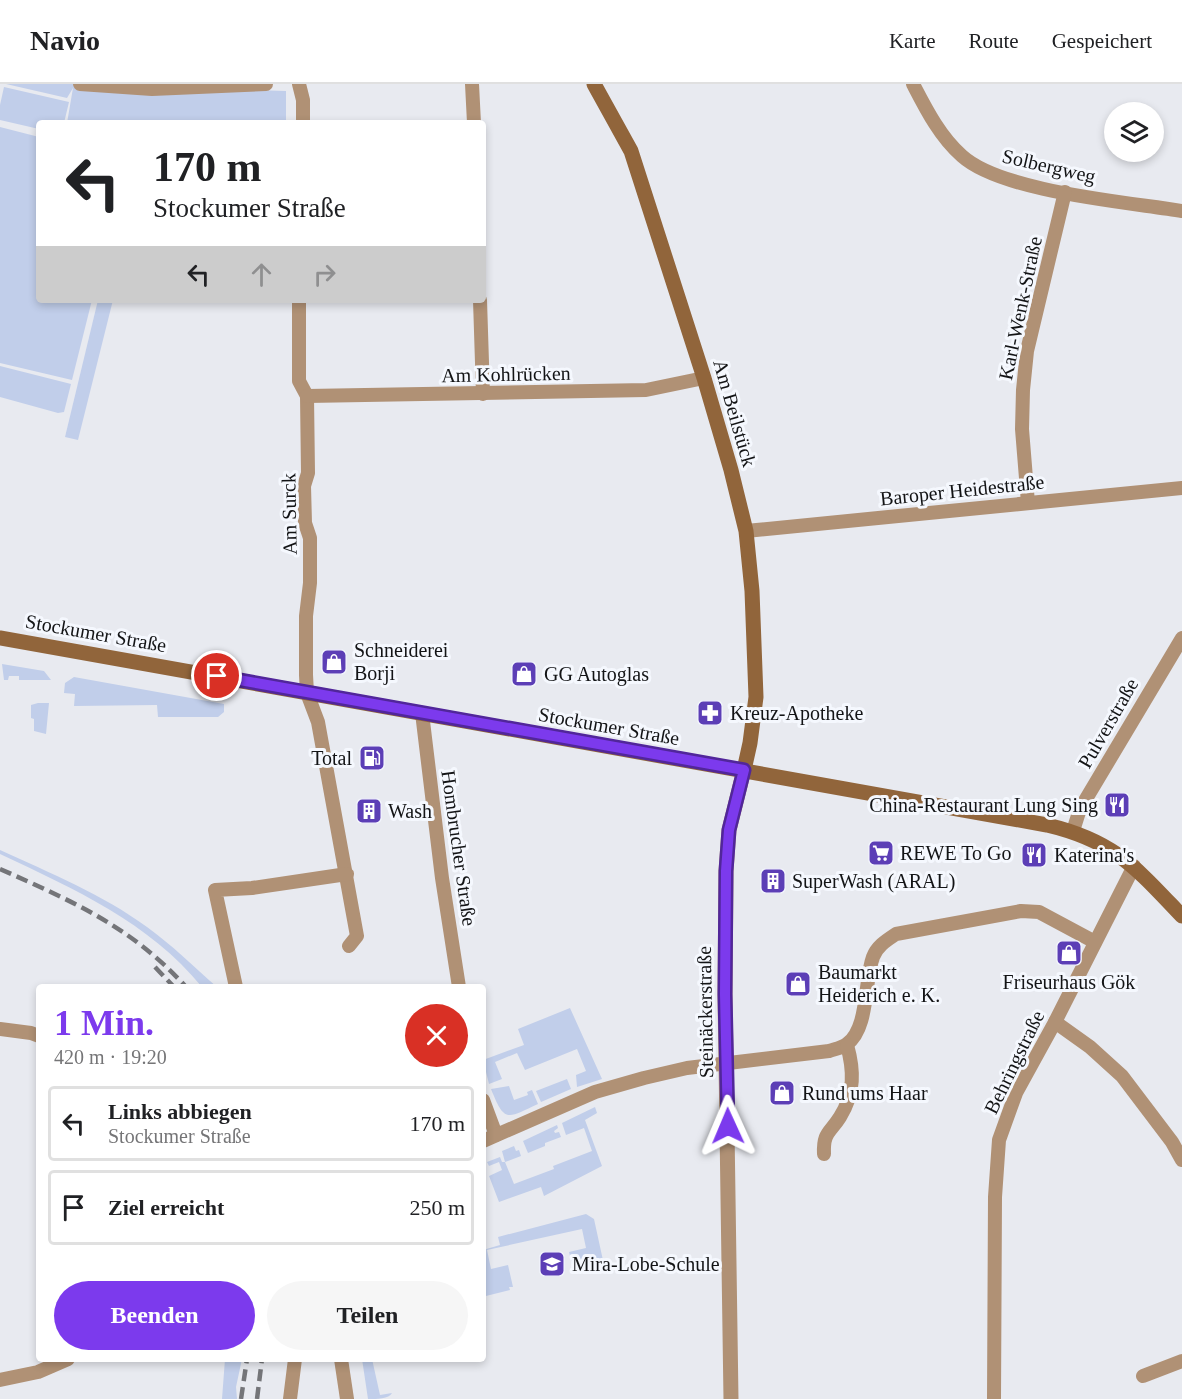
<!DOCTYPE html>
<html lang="de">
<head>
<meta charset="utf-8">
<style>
  :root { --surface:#fff; --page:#f6f6f6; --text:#202124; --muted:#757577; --line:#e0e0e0; --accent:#7c3aed }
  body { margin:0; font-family:"Times New Roman",serif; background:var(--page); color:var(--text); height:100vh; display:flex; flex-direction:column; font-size:22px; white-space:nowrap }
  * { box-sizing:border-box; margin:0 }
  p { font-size:20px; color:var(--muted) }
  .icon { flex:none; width:33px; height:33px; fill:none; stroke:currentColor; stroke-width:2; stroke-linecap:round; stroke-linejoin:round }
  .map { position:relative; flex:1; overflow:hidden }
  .sheet { position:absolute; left:36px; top:900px; width:450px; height:378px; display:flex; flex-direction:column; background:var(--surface); border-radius:6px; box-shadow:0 3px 9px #0003 }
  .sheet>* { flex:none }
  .hud { position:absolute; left:36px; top:36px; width:450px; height:183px; border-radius:6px; box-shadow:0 3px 9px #0003; background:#fff; color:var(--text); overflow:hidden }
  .tools { position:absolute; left:1104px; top:18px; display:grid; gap:12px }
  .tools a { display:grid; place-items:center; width:60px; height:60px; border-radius:50%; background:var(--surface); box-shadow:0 3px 9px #0003; font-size:30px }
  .pin { position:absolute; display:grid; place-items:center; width:51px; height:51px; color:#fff; margin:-26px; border:3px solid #fff; border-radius:50%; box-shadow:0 2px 6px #0007 }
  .me { position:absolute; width:66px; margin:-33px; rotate:359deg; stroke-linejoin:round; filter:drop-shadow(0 0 4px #0008) }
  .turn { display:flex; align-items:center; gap:21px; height:126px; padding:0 18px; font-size:27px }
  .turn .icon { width:78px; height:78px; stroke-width:2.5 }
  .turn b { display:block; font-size:42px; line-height:51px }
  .lanes { display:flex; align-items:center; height:57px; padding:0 18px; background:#0003; justify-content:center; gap:30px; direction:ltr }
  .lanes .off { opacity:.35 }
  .round { display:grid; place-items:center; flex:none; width:63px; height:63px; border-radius:32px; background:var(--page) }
  .overview { display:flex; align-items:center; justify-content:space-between; height:102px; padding:0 18px }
  h1 { font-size:36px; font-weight:700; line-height:45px; color:var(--accent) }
  .button { display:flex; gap:12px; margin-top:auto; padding:12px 18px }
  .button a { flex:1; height:69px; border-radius:36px; background:var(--accent); color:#fff; font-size:24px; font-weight:700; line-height:69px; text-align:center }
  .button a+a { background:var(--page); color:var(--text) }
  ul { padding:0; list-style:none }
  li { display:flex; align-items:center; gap:18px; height:75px; margin:0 12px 9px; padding:0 6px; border:3px solid var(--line); border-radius:6px }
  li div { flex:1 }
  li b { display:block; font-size:22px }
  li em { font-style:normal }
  header { display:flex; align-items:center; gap:36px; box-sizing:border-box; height:84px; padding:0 30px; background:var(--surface); border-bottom:2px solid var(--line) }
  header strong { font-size:28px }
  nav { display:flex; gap:33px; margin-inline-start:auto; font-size:21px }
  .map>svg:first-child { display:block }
</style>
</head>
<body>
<header>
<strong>Navio</strong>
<nav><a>Karte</a><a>Route</a><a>Gespeichert</a></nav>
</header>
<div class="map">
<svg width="1182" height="1315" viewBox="0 0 1182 1315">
  <rect width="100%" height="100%" fill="#e8eaf0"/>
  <g fill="#c1ceea">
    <path d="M6,0H80L286,7V39H67L73,4L67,14Z"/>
    <path d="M4,3L69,18L64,39H39V45L0,36V21Z"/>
    <path d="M0,43L39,53V216H92L72,296L0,279Z"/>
    <path d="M98,216H113L78,356L65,353Z"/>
    <path d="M0,282L71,300L64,328L58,329L0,313Z"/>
    <path d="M2,580L44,587L51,596H19V592H9L8,596H4Z"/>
    <path d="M74,593L224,620V628L218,633H158L157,621L74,622L75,610L64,609L65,599Z"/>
    <path d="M38,619H49L46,650L34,647V635L31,634V621Z"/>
    <path d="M0,766C50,789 102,810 147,843C172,861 194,883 217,903H202C149,838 74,805 0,770Z"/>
    <path d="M570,924L602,995L577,1003L576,991L586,987L577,965L525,986L517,969L495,978L502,995L489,1000L483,976L524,961L518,945Z"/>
    <path d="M567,995L571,1005L541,1018L536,1007Z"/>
    <path d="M509,1002L514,1016L528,1011L527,1008L532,1006L538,1020C507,1034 505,1040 491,1005Z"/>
    <path d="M595,1023L597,1029L585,1036L602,1082L544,1112L541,1103L499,1118L489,1092L502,1086L499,1078L489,1082L487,1078L500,1073L502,1078H505L502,1067L514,1062L516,1067L519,1066L521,1072L505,1078L514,1100L554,1085L553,1082L592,1067L584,1044L566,1051L562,1039Z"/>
    <path d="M557,1041L558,1044L554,1047L555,1049L559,1048L561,1053L545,1059V1062L528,1069L523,1057Z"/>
    <path d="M586,1130L594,1135L604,1181L587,1188H574L569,1168L586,1164L582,1145L487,1166L491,1185L508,1181L513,1203H509L510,1206L486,1212V1215L483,1214V1166L500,1161L498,1153Z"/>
    <path d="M225,1275H242L236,1303L237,1315H222Z"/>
    <path d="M362,1275H372L380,1311L392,1309C389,1315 377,1315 368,1315Z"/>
  </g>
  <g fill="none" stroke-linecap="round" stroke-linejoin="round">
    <g stroke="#b09175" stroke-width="14">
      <path d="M80,0L152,5L266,0"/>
      <path d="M299,0L303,16V39"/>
      <path d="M472,0L474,39"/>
      <path d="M913,0C926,25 940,53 962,72C1002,108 1127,118 1182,127"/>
      <path d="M299,216V297L307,312L308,389L304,402L305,439L310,454V499L306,532V591L307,609L318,638L357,852L349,862"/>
      <path d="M480,216L483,310"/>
      <path d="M307,312L646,306L704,294"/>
      <path d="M1028,419L1022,345L1023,306L1027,267L1065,108"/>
      <path d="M746,447L1182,404"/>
      <path d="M422,629L442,794L459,903"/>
      <path d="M1073,747L1080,725L1182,554"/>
      <path d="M236,903L215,806L252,804L347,790"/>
      <path d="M1055,938L1090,963L1122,992L1172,1058L1182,1076"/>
      <path d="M0,945L31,949L39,952"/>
      <path d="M483,1016L496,1051"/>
      <path d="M483,1057L595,1008L644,994L687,984L829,967C835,965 842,964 847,960C869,944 864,897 873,873C877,862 887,856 896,850L1021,827L1039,828L1095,858"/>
      <path d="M824,1070C823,1048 830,1049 840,1033C855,1009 854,986 847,961"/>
      <path d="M341,1275L347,1315"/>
      <path d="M1143,1292L1182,1277"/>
      <path d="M0,1296L38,1288L68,1275"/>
      <path d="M290,1315L295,1275"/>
      <path d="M994,1315L995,1113L999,1056L1016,1009L1055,938L1134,782"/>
    </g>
    <path stroke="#b09175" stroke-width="15" d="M731,1315L725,911L726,787L729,746L744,686"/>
    <g stroke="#91653b" stroke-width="15">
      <path d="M594,0L631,67L704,294L731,386L746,447L752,507L756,613L750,659L744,686"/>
      <path d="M0,554L1047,741C1115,757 1136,784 1182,832"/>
    </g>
    <g stroke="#747579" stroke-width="4.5" stroke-dasharray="12 6" stroke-linecap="butt">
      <path d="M0,785C72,817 132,843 186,903"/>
      <path d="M155,883L174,903"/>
      <path d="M241,1315L247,1275"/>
      <path d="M257,1315L262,1275"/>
    </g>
  </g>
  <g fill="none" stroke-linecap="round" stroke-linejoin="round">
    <g stroke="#51269a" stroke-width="15">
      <path id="route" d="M217,592L744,686L729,746L726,787L725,910L728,1042"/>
    </g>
    <use href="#route" stroke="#7c3aed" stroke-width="10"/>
  </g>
  <defs>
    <g id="shop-square" transform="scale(1.35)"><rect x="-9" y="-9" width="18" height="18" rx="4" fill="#5c3eb6" stroke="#f5f8fe"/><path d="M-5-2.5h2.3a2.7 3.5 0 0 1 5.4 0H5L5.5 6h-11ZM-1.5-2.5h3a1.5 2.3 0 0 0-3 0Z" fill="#fff"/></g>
    <g id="pharmacy-square" transform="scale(1.35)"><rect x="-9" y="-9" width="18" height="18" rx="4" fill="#5c3eb6" stroke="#f5f8fe"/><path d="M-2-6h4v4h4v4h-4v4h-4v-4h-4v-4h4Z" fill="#fff"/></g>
    <g id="fuel-square" transform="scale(1.35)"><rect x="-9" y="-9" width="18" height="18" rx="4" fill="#5c3eb6" stroke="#f5f8fe"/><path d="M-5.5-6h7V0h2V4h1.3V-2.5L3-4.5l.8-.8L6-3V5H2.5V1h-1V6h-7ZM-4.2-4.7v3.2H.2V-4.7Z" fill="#fff"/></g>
    <g id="restaurant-square" transform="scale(1.35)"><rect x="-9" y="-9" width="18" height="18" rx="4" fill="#5c3eb6" stroke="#f5f8fe"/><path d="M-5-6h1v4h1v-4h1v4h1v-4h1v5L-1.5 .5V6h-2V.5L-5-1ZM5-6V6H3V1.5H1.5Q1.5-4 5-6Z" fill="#fff"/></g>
    <g id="building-square" transform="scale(1.35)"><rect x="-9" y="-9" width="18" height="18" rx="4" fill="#5c3eb6" stroke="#f5f8fe"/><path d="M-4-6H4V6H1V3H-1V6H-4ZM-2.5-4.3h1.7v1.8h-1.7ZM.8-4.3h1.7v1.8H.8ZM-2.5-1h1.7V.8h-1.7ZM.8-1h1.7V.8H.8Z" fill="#fff"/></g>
    <g id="supermarket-square" transform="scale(1.35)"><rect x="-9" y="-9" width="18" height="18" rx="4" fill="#5c3eb6" stroke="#f5f8fe"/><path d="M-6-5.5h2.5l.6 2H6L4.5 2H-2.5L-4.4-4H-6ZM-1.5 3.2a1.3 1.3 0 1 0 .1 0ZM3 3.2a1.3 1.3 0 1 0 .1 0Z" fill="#fff"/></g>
    <g id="school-square" transform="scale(1.35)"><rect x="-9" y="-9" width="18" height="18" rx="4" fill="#5c3eb6" stroke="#f5f8fe"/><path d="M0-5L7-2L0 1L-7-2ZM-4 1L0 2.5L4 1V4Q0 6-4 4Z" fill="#fff"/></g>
  </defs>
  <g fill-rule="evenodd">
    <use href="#shop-square" x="334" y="578"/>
    <use href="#shop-square" x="524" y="590"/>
    <use href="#pharmacy-square" x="710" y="629"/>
    <use href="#fuel-square" x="372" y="674"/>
    <use href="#restaurant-square" x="1117" y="721"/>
    <use href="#building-square" x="369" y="727"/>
    <use href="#supermarket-square" x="881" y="769"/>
    <use href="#restaurant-square" x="1034" y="771"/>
    <use href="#building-square" x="773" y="797"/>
    <use href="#shop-square" x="1069" y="869"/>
    <use href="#shop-square" x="798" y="900"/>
    <use href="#shop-square" x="782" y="1009"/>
    <use href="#school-square" x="552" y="1180"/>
  </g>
  <g text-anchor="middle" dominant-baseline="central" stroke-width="6" stroke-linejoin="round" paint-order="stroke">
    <g font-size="20" fill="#131416" stroke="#f5f8fe">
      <text transform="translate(1049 82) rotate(13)">Solbergweg</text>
      <text transform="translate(1020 224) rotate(-78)">Karl-Wenk-Straße</text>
      <text transform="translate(506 290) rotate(-1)">Am Kohlrücken</text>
      <text transform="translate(735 329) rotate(74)">Am Beilstück</text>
      <text transform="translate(962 406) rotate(-6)">Baroper Heidestraße</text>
      <text transform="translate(289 430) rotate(-91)">Am Surck</text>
      <text transform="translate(96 549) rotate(10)">Stockumer Straße</text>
      <text transform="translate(1108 639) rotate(-60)">Pulverstraße</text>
      <text transform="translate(609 642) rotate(10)">Stockumer Straße</text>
      <text transform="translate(459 764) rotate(82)">Hombrucher Straße</text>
      <text transform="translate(705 928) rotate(-91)">Steinäckerstraße</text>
      <text transform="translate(1014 978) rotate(-64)">Behringstraße</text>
    </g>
    <g font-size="20" fill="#131416" stroke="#f5f8fe" text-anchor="start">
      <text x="354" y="566">Schneiderei<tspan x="354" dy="23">Borji</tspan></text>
      <text x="544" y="590">GG Autoglas</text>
      <text x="730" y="629">Kreuz-Apotheke</text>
      <text x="352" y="674" text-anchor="end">Total</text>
      <text x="1098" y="721" text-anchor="end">China-Restaurant Lung Sing</text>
      <text x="388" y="727">Wash</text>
      <text x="900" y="769">REWE To Go</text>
      <text x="1054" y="771">Katerina's</text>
      <text x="792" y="797">SuperWash (ARAL)</text>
      <text x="818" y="888">Baumarkt<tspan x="818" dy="23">Heiderich e. K.</tspan></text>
      <text x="1069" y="898" text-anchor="middle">Friseurhaus Gök</text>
      <text x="802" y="1009">Rund ums Haar</text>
      <text x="572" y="1180">Mira-Lobe-Schule</text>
    </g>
  </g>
</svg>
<div class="tools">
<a><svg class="icon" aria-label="layers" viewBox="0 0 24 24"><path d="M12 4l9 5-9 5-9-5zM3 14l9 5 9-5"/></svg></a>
</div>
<div class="pin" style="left:217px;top:592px;background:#d93025"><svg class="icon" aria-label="arrive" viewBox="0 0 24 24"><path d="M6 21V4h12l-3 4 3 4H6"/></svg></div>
<svg class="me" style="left:728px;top:1042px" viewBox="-20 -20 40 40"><path d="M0-17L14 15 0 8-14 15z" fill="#7c3aed" stroke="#fff" stroke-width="4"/></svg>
<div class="hud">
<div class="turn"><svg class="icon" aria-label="left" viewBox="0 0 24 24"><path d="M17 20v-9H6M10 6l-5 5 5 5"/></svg><div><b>170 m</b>Stockumer Straße</div></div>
<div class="lanes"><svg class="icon" aria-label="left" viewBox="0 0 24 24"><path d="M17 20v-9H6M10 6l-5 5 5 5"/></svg><svg class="icon off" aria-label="ahead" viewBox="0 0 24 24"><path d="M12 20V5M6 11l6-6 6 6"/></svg><svg class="icon off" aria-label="right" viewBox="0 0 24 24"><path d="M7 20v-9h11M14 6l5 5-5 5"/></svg></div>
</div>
<section class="sheet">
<div class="overview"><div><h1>1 Min.</h1><p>420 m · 19:20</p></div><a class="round" style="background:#d93025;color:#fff"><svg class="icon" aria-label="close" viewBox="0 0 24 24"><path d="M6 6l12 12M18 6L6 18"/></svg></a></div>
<ul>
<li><svg class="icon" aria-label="left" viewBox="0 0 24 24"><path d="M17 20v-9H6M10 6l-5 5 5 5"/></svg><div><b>Links abbiegen</b><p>Stockumer Straße</p></div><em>170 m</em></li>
<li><svg class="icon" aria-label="arrive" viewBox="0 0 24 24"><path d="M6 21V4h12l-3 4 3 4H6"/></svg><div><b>Ziel erreicht</b></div><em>250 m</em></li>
</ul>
<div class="button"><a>Beenden</a><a>Teilen</a></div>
</section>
</div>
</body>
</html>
